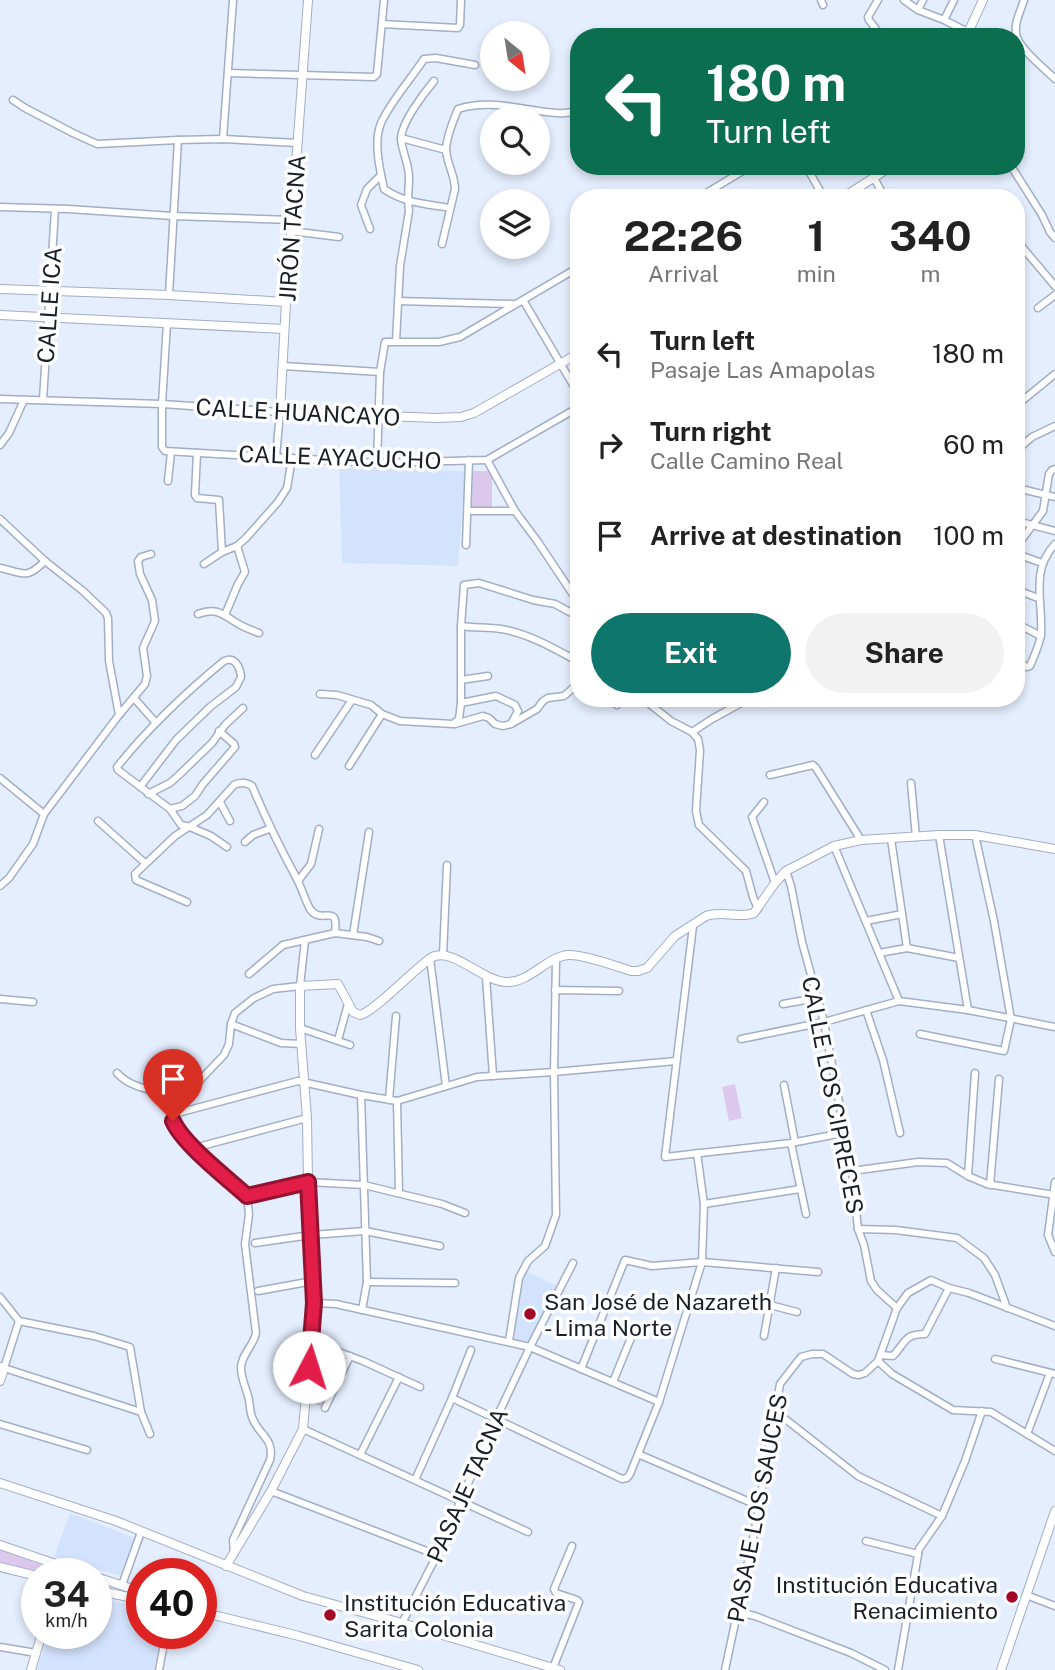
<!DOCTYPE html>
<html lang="en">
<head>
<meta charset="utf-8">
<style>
  :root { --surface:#fff; --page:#f2f2f2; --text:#222; --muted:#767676; --accent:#0f766e }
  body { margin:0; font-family:"Public Sans",sans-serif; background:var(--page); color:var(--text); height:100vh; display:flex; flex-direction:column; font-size:26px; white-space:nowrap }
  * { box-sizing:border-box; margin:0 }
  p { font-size:23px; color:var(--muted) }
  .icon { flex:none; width:38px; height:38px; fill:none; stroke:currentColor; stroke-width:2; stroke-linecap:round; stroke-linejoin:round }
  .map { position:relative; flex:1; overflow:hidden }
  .drawer { position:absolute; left:570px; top:189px; width:455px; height:518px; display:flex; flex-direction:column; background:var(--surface); border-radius:28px; box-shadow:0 4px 10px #0003 }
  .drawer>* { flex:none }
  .guide { position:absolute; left:570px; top:28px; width:455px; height:147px; border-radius:28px; box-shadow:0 4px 10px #0003; background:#0b6e4f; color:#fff; overflow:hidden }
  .needle { width:46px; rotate:150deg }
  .tools { position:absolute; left:480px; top:21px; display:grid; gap:14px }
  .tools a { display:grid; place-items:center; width:70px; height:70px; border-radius:50%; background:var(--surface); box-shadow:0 4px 10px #0003; font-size:35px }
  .speed { position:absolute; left:21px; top:1558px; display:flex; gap:14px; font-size:35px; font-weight:700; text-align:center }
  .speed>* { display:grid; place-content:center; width:91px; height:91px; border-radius:50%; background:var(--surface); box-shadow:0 4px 10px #0003; line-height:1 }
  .speed small { font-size:18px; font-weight:400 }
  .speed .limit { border:10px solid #d22; background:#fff; color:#111 }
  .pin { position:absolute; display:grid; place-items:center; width:60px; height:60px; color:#fff; margin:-72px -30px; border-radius:50% 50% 50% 0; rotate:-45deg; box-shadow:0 0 7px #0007 }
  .pin .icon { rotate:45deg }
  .me { position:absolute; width:77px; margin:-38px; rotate:5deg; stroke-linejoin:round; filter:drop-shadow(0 0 5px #0008) }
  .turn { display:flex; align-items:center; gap:24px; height:147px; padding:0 21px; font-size:32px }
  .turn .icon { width:91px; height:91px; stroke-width:2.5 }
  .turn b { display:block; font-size:49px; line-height:60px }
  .eta { display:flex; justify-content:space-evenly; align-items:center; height:119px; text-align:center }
  .eta b { font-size:42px; font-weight:700; line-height:49px }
  .button { display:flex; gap:14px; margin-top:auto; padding:14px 21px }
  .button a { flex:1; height:80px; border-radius:42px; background:var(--accent); color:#fff; font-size:28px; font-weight:700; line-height:80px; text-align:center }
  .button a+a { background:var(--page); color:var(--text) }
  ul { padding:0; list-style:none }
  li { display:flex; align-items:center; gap:21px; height:91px; padding:0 21px }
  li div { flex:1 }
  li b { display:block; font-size:26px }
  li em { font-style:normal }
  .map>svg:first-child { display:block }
</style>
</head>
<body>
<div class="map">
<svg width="1055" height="1670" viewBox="0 0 1055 1670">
  <rect width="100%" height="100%" fill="#e5eefe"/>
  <g fill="#d4e3fd">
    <path d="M339,467L465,471L458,566L342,563Z"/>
    <path d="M523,1270L560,1287L530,1347L509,1341Z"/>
    <path d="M70,1513L135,1538L122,1576L54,1557Z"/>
    <path d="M96,1596L142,1608V1633H161L154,1670H37L49,1633H96Z"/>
  </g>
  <g fill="#dcc8ed">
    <path d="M473,471H492V507H472Z"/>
    <path d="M735,1084L742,1118L729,1121L722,1087Z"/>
    <path d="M316,1370L340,1376L325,1408L312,1403Z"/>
    <path d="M0,1549L54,1570L56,1573H38L0,1563Z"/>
  </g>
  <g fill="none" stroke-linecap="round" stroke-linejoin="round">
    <g stroke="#a0aec6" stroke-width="9">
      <g id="street">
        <path d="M821,0L823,5"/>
        <path d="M878,0L868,17L869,20L882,37"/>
        <path d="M904,0L918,10L944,20L968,32"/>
        <path d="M1024,0C1021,10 1014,23 1016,33C1017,47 1044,68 1055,79"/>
        <path d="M918,10L923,0"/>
        <path d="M944,20L954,0"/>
        <path d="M382,24L458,28L460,25L461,0"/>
        <path d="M228,73L374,77L377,74L384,0"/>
        <path d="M13,100L25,108L73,133L97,144L178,140L223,139L298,143"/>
        <path d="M401,138L446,150"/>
        <path d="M223,139L233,0"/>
        <path d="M806,166L824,198"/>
        <path d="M1011,166L1042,215L1050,232L1055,238"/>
        <path d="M874,178L885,198"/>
        <path d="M698,198L751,166"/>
        <path d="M0,207L68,209L173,216L292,220"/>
        <path d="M450,208C426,204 404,203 384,189C380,170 373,142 381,123C391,101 411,79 424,59L436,58L475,65"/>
        <path d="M370,229L361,205L367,189L381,175"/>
        <path d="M291,231L339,237"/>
        <path d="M1017,241L1055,286"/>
        <path d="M442,244L455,189C455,175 446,162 446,149C447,135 453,121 458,109C490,98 524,111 557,113C564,114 572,112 579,111"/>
        <path d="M169,295L178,140"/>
        <path d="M523,300L579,395"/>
        <path d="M398,301L513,304"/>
        <path d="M1038,308L1055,295"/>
        <path d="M167,323L162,404V447L165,451L377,463L487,460L579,407"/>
        <path d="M396,341L400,266L409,211C407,199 409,189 409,177C409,164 402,152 401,139C401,123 424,93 434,81"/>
        <path d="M283,366L380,372"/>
        <path d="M0,399L162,404L280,412L276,457"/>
        <path d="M43,400L55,209"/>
        <path d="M1017,405L1055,374"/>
        <path d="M0,445L9,433L24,400"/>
        <path d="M1017,450L1032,437L1055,426"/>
        <path d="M197,453L195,495L197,498L219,500L222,552"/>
        <path d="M487,460L515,511L538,542L572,593L579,600"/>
        <path d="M377,463L380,372L385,342H439L460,337L579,267"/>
        <path d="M168,481L171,452"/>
        <path d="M1017,488L1055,497"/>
        <path d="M468,511H515"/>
        <path d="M0,519L45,561L83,591L106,613L108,618L109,661L119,715L44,814L33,844L9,878L0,886"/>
        <path d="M1017,521L1055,531"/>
        <path d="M466,545L469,460"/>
        <path d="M1017,546L1043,511L1049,474L1052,470L1055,469"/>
        <path d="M1017,554L1042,563"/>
        <path d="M204,564L222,552L237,546L246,538L278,502L287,488L292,458"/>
        <path d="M0,568C24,573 26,580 45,561"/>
        <path d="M1017,590L1038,598"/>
        <path d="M198,614C216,607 222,614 237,623C243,627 251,630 259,633"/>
        <path d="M225,615L238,584L245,572L237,546"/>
        <path d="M1017,624L1041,636"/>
        <path d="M461,626C474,628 488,627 501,629C528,633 555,649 579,662"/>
        <path d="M1017,662L1027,667L1030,666C1034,656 1040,644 1041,634C1043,601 1030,571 1055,544"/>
        <path d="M461,680L488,676"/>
        <path d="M320,694L337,695L371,705L382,714L400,721L453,724L459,719L461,703V626L464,585L479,583L533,600L555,604L579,617"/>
        <path d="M134,698L156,723"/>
        <path d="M607,698L617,705"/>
        <path d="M642,698L671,721L692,732L698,739L700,750L696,811L699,825L746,871L753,897L758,909"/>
        <path d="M900,698L902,700L908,698"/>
        <path d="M461,703L496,696L515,705L518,711L511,724"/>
        <path d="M119,715L145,684L147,676L143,648L155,621L152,600L140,574L138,561L141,557L151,554"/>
        <path d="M455,724L483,716L489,718L495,724L503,726L511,724L537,709L543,701L548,698L564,696L573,688L579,687"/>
        <path d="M692,732L712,719L750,698"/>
        <path d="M315,755L352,700"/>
        <path d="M349,766L382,714"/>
        <path d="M770,775L813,765L816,768L861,840"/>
        <path d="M0,778L44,814"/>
        <path d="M911,783L916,837"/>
        <path d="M140,787L176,740L210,707L236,687L241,677C240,667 235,656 224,661C185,693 149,727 117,767L118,770L170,809L181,825L190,827L211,836L227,847"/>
        <path d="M148,794L170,783L179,775L212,743L225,725L243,708"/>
        <path d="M220,802L230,821"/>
        <path d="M764,802L752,817L775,883"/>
        <path d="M170,809L182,806L195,796L203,784L235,747L234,744L219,731"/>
        <path d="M98,821L145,863"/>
        <path d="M939,835L968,1010"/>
        <path d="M891,839L907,948"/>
        <path d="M245,842L253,835L269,829"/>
        <path d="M834,846L899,1001"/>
        <path d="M786,871L791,886L802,942L824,1022L852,1171L858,1229L864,1245L871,1281L877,1290L897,1308"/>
        <path d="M298,881L311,864L319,829"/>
        <path d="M187,902L136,880L135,874L175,836L207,815L234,785C240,782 246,782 252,786C266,819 280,848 297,879C302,889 305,900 310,909C321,926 339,901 335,933"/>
        <path d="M866,921L902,914"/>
        <path d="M693,926L665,1157L791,1143L843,1133"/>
        <path d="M353,935L369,832"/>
        <path d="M879,953L907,948L959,958"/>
        <path d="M443,955L447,865"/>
        <path d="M430,958L446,1086"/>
        <path d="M249,974L283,945L335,933L367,937L379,941"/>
        <path d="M486,977L493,1076"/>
        <path d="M555,990L619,991"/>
        <path d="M0,999L33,1002"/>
        <path d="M783,1004L817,998"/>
        <path d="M866,1010L883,1060L900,1133"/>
        <path d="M231,1024L281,1043L301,1044"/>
        <path d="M300,1028L350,1045"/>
        <path d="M920,1034L1004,1051L1011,1019L994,921L975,835"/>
        <path d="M741,1039L824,1022L899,1001L968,1010L1055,1027"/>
        <path d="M338,1040L348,1004"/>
        <path d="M117,1073C133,1091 161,1090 182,1099"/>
        <path d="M784,1085L795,1142"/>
        <path d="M361,1095L367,1282L362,1310"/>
        <path d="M389,1100L396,1016"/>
        <path d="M397,1101L399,1193"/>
        <path d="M174,1114L298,1081L361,1095L397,1101L477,1077L554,1072L676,1061"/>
        <path d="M791,1143L806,1214"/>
        <path d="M194,1148L307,1118"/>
        <path d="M852,1171L918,1162L947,1163L968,1176L987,1184L1055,1195"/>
        <path d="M968,1176L975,1073"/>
        <path d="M1055,1182L1048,1235L1055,1252"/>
        <path d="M990,1185L999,1079"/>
        <path d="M247,1197L308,1182L364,1185L442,1204L465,1213"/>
        <path d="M704,1204L800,1189"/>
        <path d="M858,1229L896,1230L957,1238L984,1258L995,1275L1007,1308"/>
        <path d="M255,1243L311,1235L365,1231L440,1246"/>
        <path d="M367,1282L455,1283"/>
        <path d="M258,1291L313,1281"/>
        <path d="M0,1297L19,1321L94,1336L130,1347L141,1412L150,1434"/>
        <path d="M314,1303L336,1304L530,1347L659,1402"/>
        <path d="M770,1305L797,1312"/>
        <path d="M19,1321L4,1368L141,1412"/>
        <path d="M764,1336L776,1268"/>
        <path d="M509,1341L519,1278L528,1261L545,1246L556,1215L554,1072L556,960"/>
        <path d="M311,1342L363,1361L420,1387"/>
        <path d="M880,1355L893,1356C906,1342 904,1334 925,1334L949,1288"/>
        <path d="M995,1359L1055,1374"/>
        <path d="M878,1361L892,1374L953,1410L991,1412L1055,1451"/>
        <path d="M581,1369L625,1260L652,1266L702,1262L818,1272"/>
        <path d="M613,1382L635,1328"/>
        <path d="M452,1398L622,1479L627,1478L630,1474L659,1402L702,1262L704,1204L697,1153"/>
        <path d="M325,1408L350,1356"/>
        <path d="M775,1411L858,1476L942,1516"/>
        <path d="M0,1424L87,1450"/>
        <path d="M303,1429L528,1532"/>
        <path d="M1027,1434L1050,1373"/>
        <path d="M638,1454L759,1506"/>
        <path d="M360,1455L399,1377"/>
        <path d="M415,1480L452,1398L471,1350"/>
        <path d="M271,1491L437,1555"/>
        <path d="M866,1541L918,1554"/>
        <path d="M234,1554L233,1540L270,1460C275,1438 258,1435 252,1417C250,1412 250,1406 249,1400C247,1390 241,1379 241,1368C241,1355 254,1345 256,1333L245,1244L249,1214L247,1197L177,1130C172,1117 173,1110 182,1099L224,1055L229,1044L231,1024L235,1013L254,998L273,989L300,986L305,940"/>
        <path d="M122,1585L141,1532"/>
        <path d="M1026,1595L1055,1606"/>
        <path d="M737,1612L755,1616L851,1653L885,1670"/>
        <path d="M402,1623L437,1555L496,1419L530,1347L573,1263"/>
        <path d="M0,1647L36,1653"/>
        <path d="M553,1668L579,1602L577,1600L556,1593L554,1589L572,1546"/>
        <path d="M159,1670L166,1633"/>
        <path d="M725,1670L755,1529L780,1384L801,1357L812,1354H823L853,1374L859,1375L865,1373L878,1361L897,1308L908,1293L931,1280L949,1288L969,1293L1055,1326"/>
        <path d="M898,1670L919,1549L942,1516L965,1461L982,1411"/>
      </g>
    </g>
    <g stroke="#a0aec6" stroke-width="10">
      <g id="secondary">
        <path d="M308,0L286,302L280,412L437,418L461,417L474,413L579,353"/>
        <path d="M966,37L983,0"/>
        <path d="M842,198L892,166"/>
        <path d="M0,289L169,295L286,302"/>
        <path d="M0,315L284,329"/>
        <path d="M0,1367L4,1368L0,1381"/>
        <path d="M0,1483L116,1521L303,1596L402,1623L560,1670"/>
        <path d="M0,1545L82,1573"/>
        <path d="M226,1566L271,1491L303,1429L314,1303L308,1182L307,1118L300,1028V986L338,984L353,1012L360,1015C372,1013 409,975 422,965C426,962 430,957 435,956C455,950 482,980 505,982C529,984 546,957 568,955C583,954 616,966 631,971H638L647,968L675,936L706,916C722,910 739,919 754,913L775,883L786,871L834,846L861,840L939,835H975L1055,849"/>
        <path d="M0,1567L37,1576"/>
        <path d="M96,1577L142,1592"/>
        <path d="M96,1590L142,1600"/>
        <path d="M201,1612L299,1636L418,1670"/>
        <path d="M31,1670L42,1633"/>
        <path d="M1001,1670L1055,1511"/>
      </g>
    </g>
    <use href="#street" stroke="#fff" stroke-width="6"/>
    <use href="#secondary" stroke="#fff" stroke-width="8"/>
  </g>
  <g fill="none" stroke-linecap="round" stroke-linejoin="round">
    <g stroke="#92132f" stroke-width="18">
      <path id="route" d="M173,1121C183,1144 227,1178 247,1196L308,1182L314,1303L309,1367"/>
    </g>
    <use href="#route" stroke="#e11d48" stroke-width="12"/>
  </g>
  <g fill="#a40829" stroke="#fff" stroke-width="2.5">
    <circle cx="530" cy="1314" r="7"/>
    <circle cx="1012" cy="1597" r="7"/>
    <circle cx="330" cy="1615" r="7"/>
  </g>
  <g text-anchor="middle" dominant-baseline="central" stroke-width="7" stroke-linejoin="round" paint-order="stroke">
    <g font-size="23" fill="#191f28" stroke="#fff">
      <text transform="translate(292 228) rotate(-86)">JIRÓN TACNA</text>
      <text transform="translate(49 305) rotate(-86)">CALLE ICA</text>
      <text transform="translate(298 412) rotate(3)">CALLE HUANCAYO</text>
      <text transform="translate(340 457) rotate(2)">CALLE AYACUCHO</text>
      <text transform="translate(833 1095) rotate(79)">CALLE LOS CIPRECES</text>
      <text transform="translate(467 1485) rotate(-66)">PASAJE TACNA</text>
      <text transform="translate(757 1508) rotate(-79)">PASAJE LOS SAUCES</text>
    </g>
    <g font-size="23" fill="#191f28" stroke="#fff" text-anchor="start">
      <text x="544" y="1301">San José de Nazareth<tspan x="544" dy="26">- Lima Norte</tspan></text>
      <text x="998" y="1584" text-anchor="end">Institución Educativa<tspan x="998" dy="26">Renacimiento</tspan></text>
      <text x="344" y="1602">Institución Educativa<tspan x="344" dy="26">Sarita Colonia</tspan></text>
    </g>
  </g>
</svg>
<div class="tools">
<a><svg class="needle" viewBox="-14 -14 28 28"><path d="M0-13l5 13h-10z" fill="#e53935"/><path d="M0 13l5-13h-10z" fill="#767676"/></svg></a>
<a><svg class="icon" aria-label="search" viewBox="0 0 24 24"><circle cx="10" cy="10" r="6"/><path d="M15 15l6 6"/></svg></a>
<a><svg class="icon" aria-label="layers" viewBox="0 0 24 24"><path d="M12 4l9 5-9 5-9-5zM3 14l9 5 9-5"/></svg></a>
</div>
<div class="speed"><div>34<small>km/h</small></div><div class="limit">40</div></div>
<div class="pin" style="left:173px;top:1121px;background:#d93025"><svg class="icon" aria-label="arrive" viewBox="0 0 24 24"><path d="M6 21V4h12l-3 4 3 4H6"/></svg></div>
<svg class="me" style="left:309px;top:1367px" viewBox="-20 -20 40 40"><circle r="19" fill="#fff"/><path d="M0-13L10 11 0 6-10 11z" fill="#e11d48"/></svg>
<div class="guide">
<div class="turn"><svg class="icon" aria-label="left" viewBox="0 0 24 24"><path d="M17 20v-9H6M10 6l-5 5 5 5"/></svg><div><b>180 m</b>Turn left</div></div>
</div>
<section class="drawer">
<div class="eta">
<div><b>22:26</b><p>Arrival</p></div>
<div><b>1</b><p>min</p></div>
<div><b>340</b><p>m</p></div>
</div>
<ul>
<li><svg class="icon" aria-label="left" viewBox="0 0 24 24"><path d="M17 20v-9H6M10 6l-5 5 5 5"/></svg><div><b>Turn left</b><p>Pasaje Las Amapolas</p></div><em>180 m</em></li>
<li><svg class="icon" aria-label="right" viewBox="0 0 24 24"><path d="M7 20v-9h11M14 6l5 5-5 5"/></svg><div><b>Turn right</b><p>Calle Camino Real</p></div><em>60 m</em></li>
<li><svg class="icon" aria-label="arrive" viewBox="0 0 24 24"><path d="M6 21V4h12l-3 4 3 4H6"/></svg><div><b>Arrive at destination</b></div><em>100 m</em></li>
</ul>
<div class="button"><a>Exit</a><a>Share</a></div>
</section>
</div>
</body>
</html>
